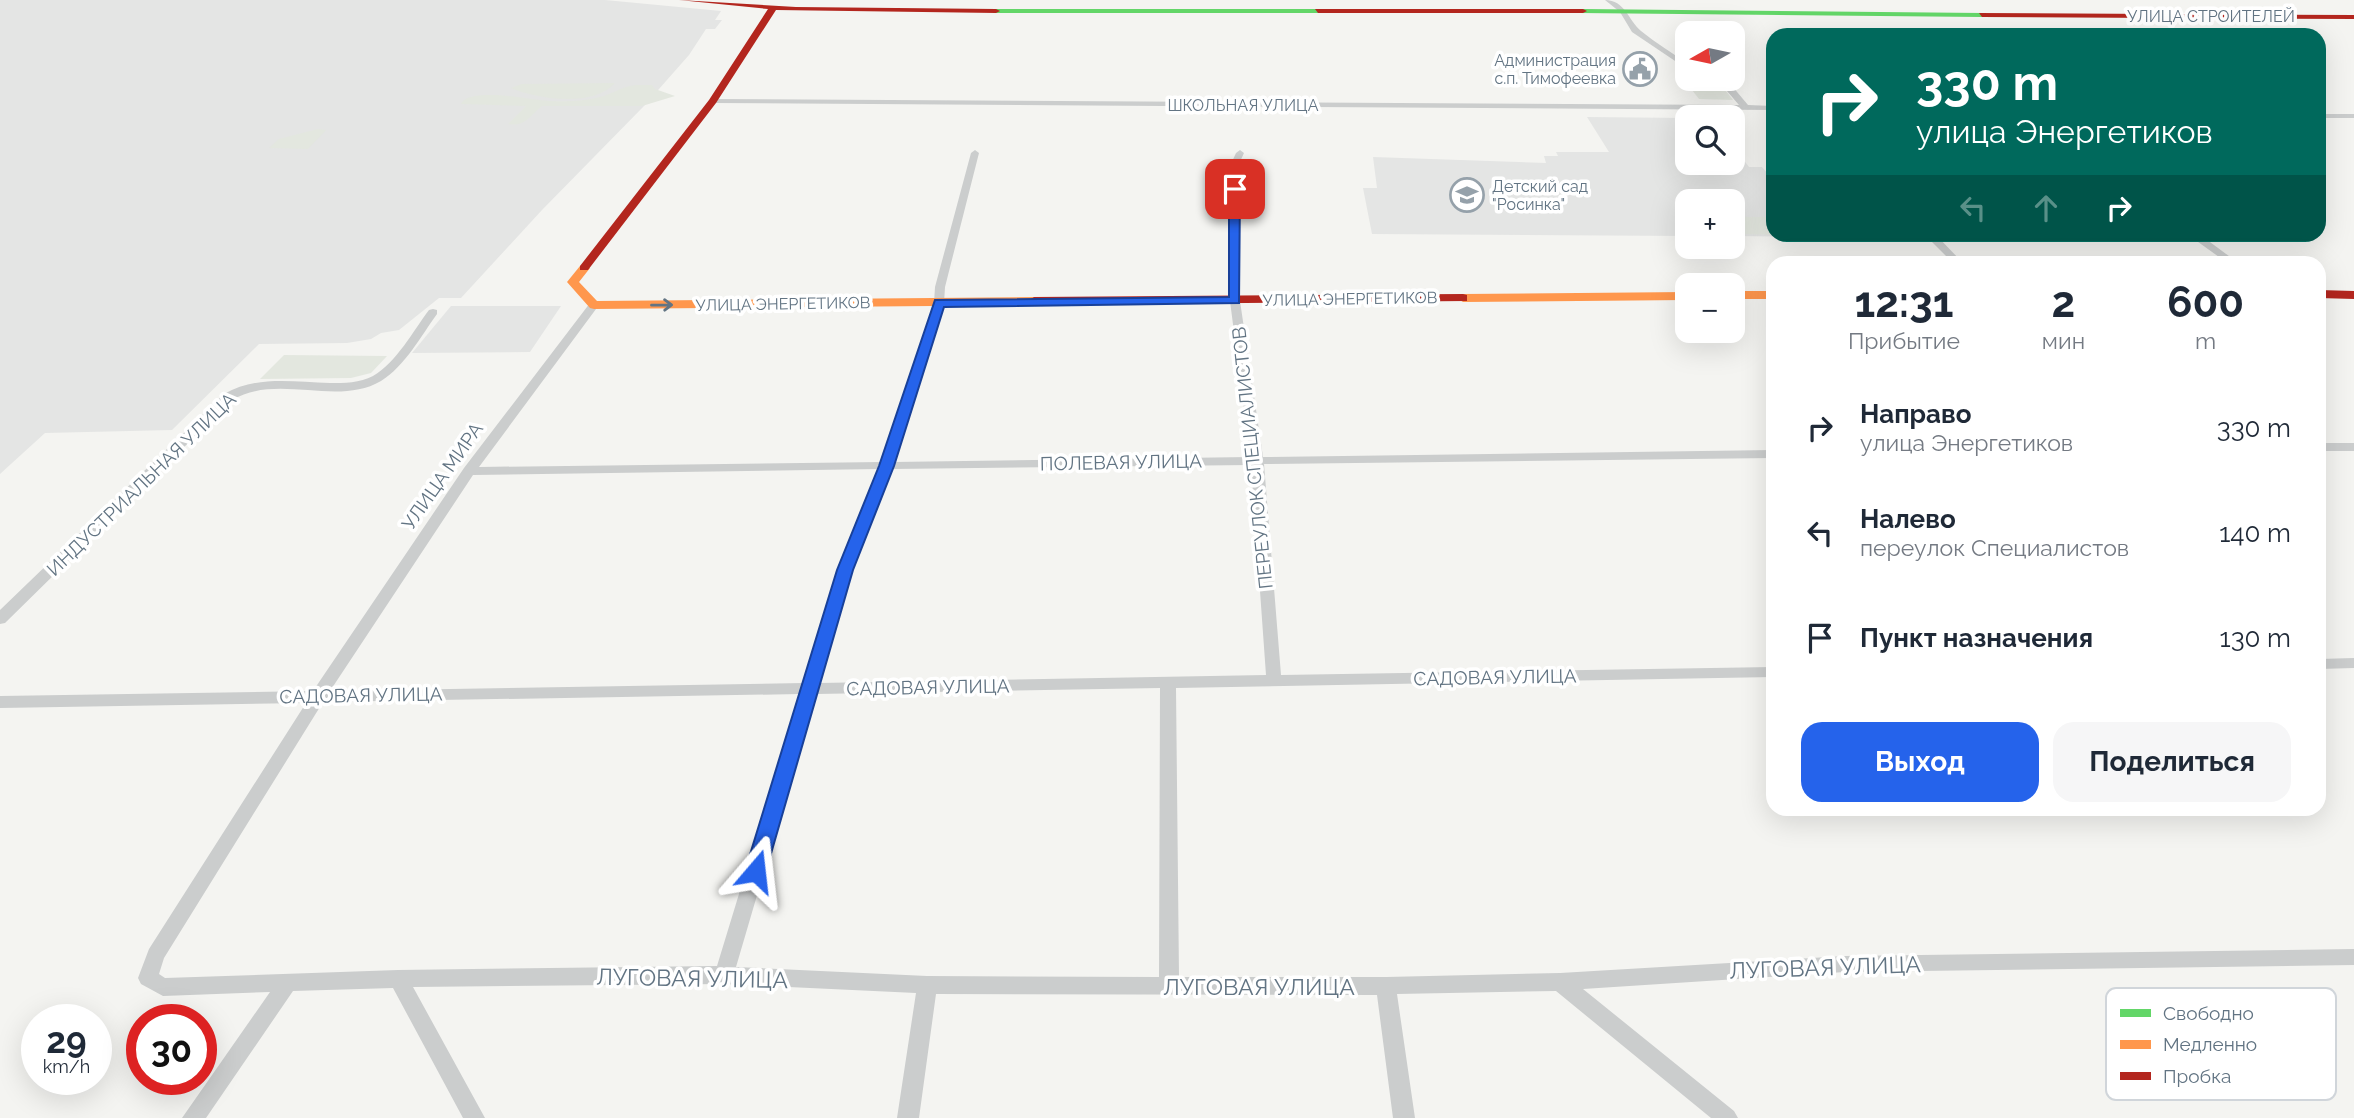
<!DOCTYPE html>
<html lang="ru">
<head>
<meta charset="utf-8">
<style>
  :root { --surface:#fff; --page:#f6f6f7; --text:#1f2937; --muted:#747a83; --accent:#2563eb }
  body { margin:0; font-family:Raleway,sans-serif; background:var(--page); color:var(--text); height:100vh; display:flex; flex-direction:column; font-size:26px; white-space:nowrap }
  * { box-sizing:border-box; margin:0 }
  p { font-size:23px; color:var(--muted) }
  .icon { flex:none; width:38px; height:38px; fill:none; stroke:currentColor; stroke-width:2; stroke-linecap:round; stroke-linejoin:round }
  .map { position:relative; flex:1; overflow:hidden }
  .drawer { position:absolute; left:1766px; top:256px; width:560px; height:560px; display:flex; flex-direction:column; background:var(--surface); border-radius:21px; box-shadow:0 7px 28px #0002 }
  .drawer>* { flex:none }
  .top-card { position:absolute; left:1766px; top:28px; width:560px; height:214px; border-radius:21px; box-shadow:0 7px 28px #0002; background:#00695c; color:#fff; overflow:hidden }
  .needle { width:46px; rotate:261deg }
  .buttons { position:absolute; left:1675px; top:21px; display:grid; gap:14px }
  .buttons a { display:grid; place-items:center; width:70px; height:70px; border-radius:14px; background:var(--surface); box-shadow:0 7px 28px #0002; font-size:35px }
  .speed { position:absolute; left:21px; top:1004px; display:flex; gap:14px; font-size:35px; font-weight:700; text-align:center }
  .speed>* { display:grid; place-content:center; width:91px; height:91px; border-radius:50%; background:var(--surface); box-shadow:0 7px 28px #0002; line-height:1 }
  .speed small { font-size:18px; font-weight:400 }
  .speed .limit { border:10px solid #d22; background:#fff; color:#111 }
  .pin { position:absolute; display:grid; place-items:center; width:60px; height:60px; color:#fff; margin:-30px; border-radius:14px; box-shadow:0 4px 10px #0006 }
  .me { position:absolute; width:77px; margin:-38px; rotate:17deg; stroke-linejoin:round; filter:drop-shadow(0 0 5px #0008) }
  .turn { display:flex; align-items:center; gap:24px; height:147px; padding:0 35px; font-size:32px }
  .turn .icon { width:91px; height:91px; stroke-width:2.5 }
  .turn b { display:block; font-size:49px; line-height:60px }
  .lanes { display:flex; align-items:center; height:66px; padding:0 35px; background:#0003; justify-content:center; gap:35px; direction:ltr }
  .lanes .off { opacity:.35 }
  .eta { display:flex; justify-content:space-evenly; align-items:center; height:119px; text-align:center }
  .eta b { font-size:42px; font-weight:700; line-height:49px }
  .cta { display:flex; gap:14px; margin-top:auto; padding:14px 35px }
  .cta a { flex:1; height:80px; border-radius:21px; background:var(--accent); color:#fff; font-size:28px; font-weight:700; line-height:80px; text-align:center }
  .cta a+a { background:var(--page); color:var(--text) }
  ul { padding:0; list-style:none }
  li { display:flex; align-items:center; gap:21px; height:105px; padding:0 35px }
  li div { flex:1 }
  li b { display:block; font-size:26px }
  li em { font-style:normal }
  .map>svg:first-child { display:block }
</style>
</head>
<body>
<div class="map">
<svg width="2354" height="1118" viewBox="0 0 2354 1118">
  <rect width="100%" height="100%" fill="#f4f4f1"/>
  <g fill="#e4e5e4">
    <path d="M0,0H605L721,11L715,20H722L715,29H706L689,55L644,106L542,210L461,298H439L399,330L381,333L371,339L347,343L259,344L172,430L45,433L0,474Z"/>
    <path d="M1587,117L1687,118V163H1732L1733,146L1749,167H1762L1773,180V234L1817,235L1819,237L1733,236L1732,201H1687V236L1372,234L1363,188H1377L1373,157L1546,163L1544,156H1558L1556,152H1609Z"/>
    <path d="M451,306H561L530,352L412,353Z"/>
  </g>
  <g fill="#e3e7df">
    <path d="M1685,81H1718L1733,100L1699,99Z"/>
    <path d="M615,83C593,108 537,99 511,88L522,84Z"/>
    <path d="M636,85H652L655,89L675,96L642,106H542C529,116 526,127 508,124L526,106L461,104C468,88 523,98 539,100C557,102 582,102 600,97C613,94 622,86 636,85Z"/>
    <path d="M318,129L326,130L308,149L269,148L279,139Z"/>
    <path d="M1733,217H1773V234L1798,235H1793L1741,234L1733,233Z"/>
    <path d="M284,355L387,356L371,373L351,378L260,379Z"/>
  </g>
  <g fill="none" stroke-linecap="round" stroke-linejoin="round">
    <g fill="#cbcdcd" fill-rule="evenodd">
      <path d="M1605,0C1625,0 1628,20 1641,31C1656,43 1672,53 1687,63V69L1632,32L1620,12Z"/>
      <path d="M1713,79L1727,80L1748,105L1773,106V110L713,103L709,101L713,99L1739,105L1721,84Z"/>
      <rect x="2319" y="114" width="35" height="4"/>
      <path d="M975,150L979,153L945,287L944,303L894,462L1250,457L1230,301V166L1236,153L1240,150L1244,153L1238,166L1240,301L1263,457L1773,450V458L1264,464L1281,675L1773,667V677L1176,688L1179,977H1386L1560,973L1845,956L2354,949V965L1845,972L1583,989L1734,1111L1738,1118H1711L1556,991L1397,994L1415,1118H1393L1377,995L936,994L919,1118H897L916,993L724,984L413,987L485,1118H463L393,988L293,991L206,1118H182L270,992L163,996L141,984L138,978L149,949L306,703L0,708V696L313,691L464,468L590,303H598L599,305L479,467L882,462L934,303L935,287L971,153ZM1251,465L1266,675L819,683L852,570L892,469ZM879,469L838,570L804,683L330,691L473,475ZM1160,688L1159,977L927,976L736,967L816,694ZM800,694L717,966L398,970L165,978L159,974L164,958L323,702Z"/>
      <path d="M1924,234H1935L1962,262H1952Z"/>
      <path d="M2187,234H2199L2237,262H2226Z"/>
      <path d="M433,309L437,310V314C421,336 405,366 381,381C337,407 278,373 232,400L5,623L0,624V610L224,394C257,375 293,382 330,383C344,383 360,383 373,376C397,362 413,331 429,310Z"/>
      <rect x="2319" y="443" width="35" height="8"/>
      <path d="M2354,658V668L2319,669V659Z"/>
    </g>
    <g fill="#63d668" fill-rule="evenodd">
      <path d="M996,9H1318L1322,11L1318,13H993Z"/>
      <path d="M1583,9L1982,13L1986,15L1982,17L1580,13Z"/>
    </g>
    <g fill="#ff974d" fill-rule="evenodd">
      <path d="M584,265L590,268L579,282L597,301L1034,297L1040,301L1034,305L594,309L590,308L567,282L580,266Z"/>
      <rect x="1732" y="291" width="41" height="8"/>
      <path d="M1687,292V300L1463,302L1457,298L1463,294Z"/>
    </g>
    <g fill="#b3261e" fill-rule="evenodd">
      <path d="M679,0L796,7L996,9L1000,11L996,13L776,10L716,103L588,270H580V266L709,100L768,9Z"/>
      <path d="M1315,9H1583L1587,11L1583,13H1318Z"/>
      <path d="M1979,13L2354,15V19L1982,17Z"/>
      <path d="M2319,290L2354,291V299L2319,298Z"/>
      <path d="M1463,294L1467,295V301L1034,305L1028,301L1034,297Z"/>
    </g>
  </g>
  <defs><path id="oneway-shaft" d="M-6 0H5M1.5-3L5.5 0L1.5 3" fill="none" stroke-width="1.6" stroke-linecap="round" stroke-linejoin="round" transform="scale(1.75)"/></defs>
  <use stroke="#627483" href="#oneway-shaft" transform="translate(662 305) rotate(-1)"/>
  <path fill="#2563eb" stroke="#184099" stroke-width="2" d="M1235,186L1240,189L1239,303L944,307L894,466L853,570L766,871L763,877L756,880L748,877L745,871L837,570L879,466L935,300L1229,297V189Z"/>
  <defs>
    <g id="civic-ring" transform="scale(1.75)"><circle r="9.5" fill="#fff" stroke="#95a1aa" stroke-width="1.5"/><path d="M-.6-6.5H3V-4.5H.6V-3L4-1V1h2V6H-6V1h2V-1L-.6-3ZM-1.2 2.5V6h2.4V2.5Z" fill="#95a1aa"/></g>
    <g id="school-ring" transform="scale(1.75)"><circle r="9.5" fill="#fff" stroke="#95a1aa" stroke-width="1.5"/><path d="M0-5L7-2L0 1L-7-2ZM-4 1L0 2.5L4 1V4Q0 6-4 4Z" fill="#95a1aa"/></g>
  </defs>
  <g fill-rule="evenodd">
    <use href="#civic-ring" x="1640" y="69"/>
    <use href="#school-ring" x="1467" y="195"/>
  </g>
  <g text-anchor="middle" dominant-baseline="central" stroke-width="7" stroke-linejoin="round" paint-order="stroke">
    <g font-size="16" fill="#627483" stroke="#fff">
      <text x="2211" y="16">УЛИЦА СТРОИТЕЛЕЙ</text>
      <text x="1243" y="105">ШКОЛЬНАЯ УЛИЦА</text>
      <text transform="translate(1350 299) rotate(-1)">УЛИЦА ЭНЕРГЕТИКОВ</text>
      <text transform="translate(783 304) rotate(-1)">УЛИЦА ЭНЕРГЕТИКОВ</text>
    </g>
    <g font-size="16" fill="#627483" stroke="#fff" text-anchor="end">
      <text x="1616" y="60">Администрация<tspan x="1616" dy="18">с.п. Тимофеевка</tspan></text>
      <text x="1492" y="186" text-anchor="start">Детский сад<tspan x="1492" dy="18">"Росинка"</tspan></text>
    </g>
    <g font-size="19" fill="#627483" stroke="#fff">
      <text transform="translate(1252 458) rotate(-96)">ПЕРЕУЛОК СПЕЦИАЛИСТОВ</text>
      <text transform="translate(1121 462) rotate(-1)">ПОЛЕВАЯ УЛИЦА</text>
      <text transform="translate(442 476) rotate(-55)">УЛИЦА МИРА</text>
      <text transform="translate(141 484) rotate(-44)">ИНДУСТРИАЛЬНАЯ УЛИЦА</text>
      <text transform="translate(1495 677) rotate(-1)">САДОВАЯ УЛИЦА</text>
      <text transform="translate(928 687) rotate(-1)">САДОВАЯ УЛИЦА</text>
      <text transform="translate(361 695) rotate(-1)">САДОВАЯ УЛИЦА</text>
    </g>
    <g font-size="23" fill="#627483" stroke="#fff">
      <text transform="translate(1825 967) rotate(-2)">ЛУГОВАЯ УЛИЦА</text>
      <text transform="translate(692 978) rotate(1)">ЛУГОВАЯ УЛИЦА</text>
      <text x="1259" y="986">ЛУГОВАЯ УЛИЦА</text>
    </g>
  </g>
  <rect x="2106" y="988" width="230" height="112" rx="10" fill="#fff" stroke="#d0d5da" stroke-width="2"/>
  <rect x="2120" y="1009" width="31" height="8" fill="#63d668"/>
  <rect x="2120" y="1040" width="31" height="9" fill="#ff974d"/>
  <rect x="2120" y="1072" width="31" height="8" fill="#b3261e"/>
  <g font-size="19" fill="#627483">
    <text x="2163" y="1020">Свободно</text>
    <text x="2163" y="1051">Медленно</text>
    <text x="2163" y="1083">Пробка</text>
  </g>
</svg>
<div class="buttons">
<a><svg class="needle" viewBox="-14 -14 28 28"><path d="M0-13l5 13h-10z" fill="#e53935"/><path d="M0 13l5-13h-10z" fill="#747a83"/></svg></a>
<a><svg class="icon" aria-label="search" viewBox="0 0 24 24"><circle cx="10" cy="10" r="6"/><path d="M15 15l6 6"/></svg></a>
<a>+</a>
<a>−</a>
</div>
<div class="speed"><div>29<small>km/h</small></div><div class="limit">30</div></div>
<div class="pin" style="left:1235px;top:189px;background:#d93025"><svg class="icon" aria-label="arrive" viewBox="0 0 24 24"><path d="M6 21V4h12l-3 4 3 4H6"/></svg></div>
<svg class="me" style="left:756px;top:871px" viewBox="-20 -20 40 40"><path d="M0-17L14 15 0 8-14 15z" fill="#2563eb" stroke="#fff" stroke-width="4"/></svg>
<div class="top-card">
<div class="turn"><svg class="icon" aria-label="right" viewBox="0 0 24 24"><path d="M7 20v-9h11M14 6l5 5-5 5"/></svg><div><b>330 m</b>улица Энергетиков</div></div>
<div class="lanes"><svg class="icon off" aria-label="left" viewBox="0 0 24 24"><path d="M17 20v-9H6M10 6l-5 5 5 5"/></svg><svg class="icon off" aria-label="ahead" viewBox="0 0 24 24"><path d="M12 20V5M6 11l6-6 6 6"/></svg><svg class="icon" aria-label="right" viewBox="0 0 24 24"><path d="M7 20v-9h11M14 6l5 5-5 5"/></svg></div>
</div>
<section class="drawer">
<div class="eta">
<div><b>12:31</b><p>Прибытие</p></div>
<div><b>2</b><p>мин</p></div>
<div><b>600</b><p>m</p></div>
</div>
<ul>
<li><svg class="icon" aria-label="right" viewBox="0 0 24 24"><path d="M7 20v-9h11M14 6l5 5-5 5"/></svg><div><b>Направо</b><p>улица Энергетиков</p></div><em>330 m</em></li>
<li><svg class="icon" aria-label="left" viewBox="0 0 24 24"><path d="M17 20v-9H6M10 6l-5 5 5 5"/></svg><div><b>Налево</b><p>переулок Специалистов</p></div><em>140 m</em></li>
<li><svg class="icon" aria-label="arrive" viewBox="0 0 24 24"><path d="M6 21V4h12l-3 4 3 4H6"/></svg><div><b>Пункт назначения</b></div><em>130 m</em></li>
</ul>
<div class="cta"><a>Выход</a><a>Поделиться</a></div>
</section>
</div>
</body>
</html>
